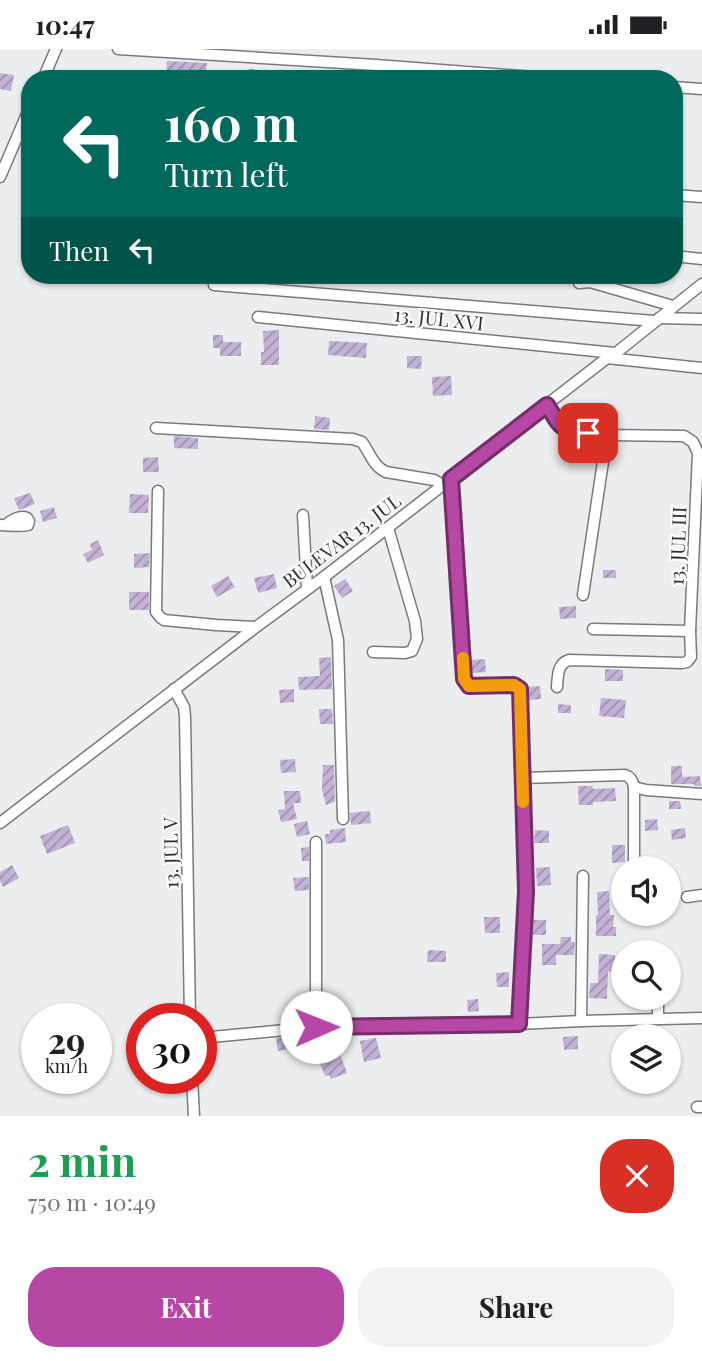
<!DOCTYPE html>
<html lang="en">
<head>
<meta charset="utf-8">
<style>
  :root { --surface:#fff; --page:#f2f2f2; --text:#202124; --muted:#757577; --accent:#b647a4 }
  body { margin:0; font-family:"Playfair Display",serif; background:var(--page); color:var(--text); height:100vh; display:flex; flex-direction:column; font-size:26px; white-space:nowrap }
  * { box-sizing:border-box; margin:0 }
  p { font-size:23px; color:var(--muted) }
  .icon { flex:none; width:38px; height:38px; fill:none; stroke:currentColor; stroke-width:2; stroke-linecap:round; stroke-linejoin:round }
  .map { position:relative; height:1067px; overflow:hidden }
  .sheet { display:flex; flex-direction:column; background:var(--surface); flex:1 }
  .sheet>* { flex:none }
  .hud { position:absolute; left:21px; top:21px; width:662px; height:214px; border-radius:28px; box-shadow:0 2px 5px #0004; background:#00695c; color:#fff; overflow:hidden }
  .fabs { position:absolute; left:611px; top:807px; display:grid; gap:14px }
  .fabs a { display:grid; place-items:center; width:70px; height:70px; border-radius:50%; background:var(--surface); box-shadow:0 2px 5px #0004; font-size:35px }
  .speed { position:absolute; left:21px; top:954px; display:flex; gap:14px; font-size:35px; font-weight:700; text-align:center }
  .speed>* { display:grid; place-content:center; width:91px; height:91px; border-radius:50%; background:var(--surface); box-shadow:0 2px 5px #0004; line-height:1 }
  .speed small { font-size:18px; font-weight:400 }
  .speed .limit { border:10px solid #d22; background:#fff; color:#111 }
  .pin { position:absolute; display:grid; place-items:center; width:60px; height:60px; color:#fff; margin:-30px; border-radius:14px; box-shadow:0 4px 10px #0006 }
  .me { position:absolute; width:77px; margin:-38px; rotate:89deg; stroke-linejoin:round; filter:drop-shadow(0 0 5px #0008) }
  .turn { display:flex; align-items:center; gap:24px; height:147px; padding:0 28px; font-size:32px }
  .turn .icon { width:91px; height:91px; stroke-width:2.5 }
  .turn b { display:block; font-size:49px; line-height:60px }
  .then { display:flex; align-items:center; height:66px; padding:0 28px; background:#0003; gap:14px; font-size:26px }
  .round { display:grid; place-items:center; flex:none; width:74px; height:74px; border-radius:28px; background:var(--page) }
  .overview { display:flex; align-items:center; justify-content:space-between; height:119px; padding:0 28px }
  h1 { font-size:42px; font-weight:700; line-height:52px; color:#1e9e55 }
  .cta { display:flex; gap:14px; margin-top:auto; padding:14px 28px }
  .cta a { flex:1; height:80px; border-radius:28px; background:var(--accent); color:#fff; font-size:28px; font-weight:700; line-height:80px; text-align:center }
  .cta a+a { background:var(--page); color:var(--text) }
  .status { display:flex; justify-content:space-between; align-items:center; height:49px; padding:0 35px; background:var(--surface); direction:ltr }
  .status svg { height:19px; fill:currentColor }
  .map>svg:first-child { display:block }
</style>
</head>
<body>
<div class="status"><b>10:47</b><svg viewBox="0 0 49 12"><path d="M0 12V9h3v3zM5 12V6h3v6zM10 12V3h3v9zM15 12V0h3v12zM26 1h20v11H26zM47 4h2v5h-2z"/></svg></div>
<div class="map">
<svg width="702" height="1067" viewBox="0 0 702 1067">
  <defs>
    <pattern id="building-hatch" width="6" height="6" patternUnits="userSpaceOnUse" patternTransform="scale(1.75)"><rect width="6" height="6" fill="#c2b2d5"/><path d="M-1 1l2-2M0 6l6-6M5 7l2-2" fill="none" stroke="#9e91ad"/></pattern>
  </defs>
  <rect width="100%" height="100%" fill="#ecedee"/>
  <g fill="url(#building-hatch)">
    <path d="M167,12L207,14L206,27L166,25Z"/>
    <path d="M249,19L263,23L261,30H246Z"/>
    <path d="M0,24L14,26L11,42L0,40Z"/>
    <path d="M279,281V316H261V303H264L263,282Z"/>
    <path d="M213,286H223V293H241V307H220V299H213Z"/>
    <path d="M329,292L367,294L366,309L328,306Z"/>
    <path d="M407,307H422L421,320L407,319Z"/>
    <path d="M451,327L452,346L433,347L432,328Z"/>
    <path d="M315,367L330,369L329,381L314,380Z"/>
    <path d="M174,387L198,389V400L174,399Z"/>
    <path d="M158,408L159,423H143V409Z"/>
    <path d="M30,444L35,455L19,461L14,449Z"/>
    <path d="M130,445L149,446L148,464H129Z"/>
    <path d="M54,458L57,469L43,473L40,462Z"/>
    <path d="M98,491L104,506L88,514L83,505L92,501L90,495Z"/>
    <path d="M150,504L149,518L134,519V505Z"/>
    <rect x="603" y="521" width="13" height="8"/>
    <path d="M274,525L277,539L258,544L254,529Z"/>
    <path d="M228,527L235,538L217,548L211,537Z"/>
    <path d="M345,530L353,542L342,549L334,537Z"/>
    <rect x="129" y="543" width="20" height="18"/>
    <path d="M576,557V569L560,570L559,558Z"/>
    <path d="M331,608L332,640L299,641L298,628L320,627L319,609Z"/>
    <path d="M485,610L486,623L471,624V611Z"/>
    <path d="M605,620L623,621V632H605Z"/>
    <path d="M540,637L541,650L528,651L527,638Z"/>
    <path d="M294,640V653L280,654L279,641Z"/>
    <path d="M601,649L626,651L624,669L599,667Z"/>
    <path d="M558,655L571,656V664H558Z"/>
    <path d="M319,660H332L333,675H320Z"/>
    <path d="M295,710L296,723L281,724L280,711Z"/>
    <path d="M323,716H334L335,753L326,756L322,741Z"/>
    <path d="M671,717H682V728L700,727L701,737H694V735H671Z"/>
    <path d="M578,737H592L593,740L615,739L616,752L593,753V756H579Z"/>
    <path d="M284,742H300L301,754H293L297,770L281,773L278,761L285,760Z"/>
    <path d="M669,752H680L681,760H669Z"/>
    <path d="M370,762L371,774L351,776L350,764Z"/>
    <path d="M657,770L658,781L645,782V771Z"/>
    <path d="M307,772L310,785L297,788L294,775Z"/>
    <path d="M68,776L75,794L47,805L40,787Z"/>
    <path d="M345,779L346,793L326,795L325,785H330V781Z"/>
    <path d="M685,779L686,789L672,791L671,781Z"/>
    <path d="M535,781L549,782V794H534Z"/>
    <path d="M612,796H625V813L612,814Z"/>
    <path d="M309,798V812H302L301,799Z"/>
    <path d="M12,816L19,829L3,838L0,832V823Z"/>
    <path d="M550,818L551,836L537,837L536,819Z"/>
    <path d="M309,828V841L295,842L293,829Z"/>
    <path d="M609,842L610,866H614L613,878H616V887H596V866H598L597,843Z"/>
    <path d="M484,868H500V884H485Z"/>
    <rect x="533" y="871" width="13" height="15"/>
    <path d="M561,888H571V893H575L574,906H556V916H542V895H560Z"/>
    <path d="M428,901L446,902V913H427Z"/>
    <path d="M599,905L615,906V923L608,922L607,950L589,949L590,934H598Z"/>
    <path d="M509,923V938H497L496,924Z"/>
    <path d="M478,950L479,962L468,963L467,951Z"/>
    <path d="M578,987V1000L564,1001L563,988Z"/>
    <path d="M293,988L295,999L278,1002L276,989Z"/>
    <path d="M376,989L381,1009L364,1013L360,992Z"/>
    <path d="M340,1005L347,1024L331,1030L329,1026L325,1027L319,1012Z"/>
  </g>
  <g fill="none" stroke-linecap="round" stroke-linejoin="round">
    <g stroke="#797a7c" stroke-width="13">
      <g id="minor">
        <path d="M118,0L376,16L559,30"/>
        <path d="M43,30L56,0"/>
        <path d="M674,38L702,40"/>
        <path d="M0,128L30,58"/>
        <path d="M674,146L702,148"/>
        <path d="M674,207L702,210"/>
        <path d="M579,234L590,233L673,257"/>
        <path d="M214,236L654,272"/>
        <path d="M258,268L615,304"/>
        <path d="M659,269L702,270"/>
        <path d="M607,309L702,319"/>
        <path d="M547,356L560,377L564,380L607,386L684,387L693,393L698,404L690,582L691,608L687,613L682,614L569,611C557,615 558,627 557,638"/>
        <path d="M156,379L353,390L362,393C370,404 373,417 386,423L434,431L443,436"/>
        <path d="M451,430L464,630L469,637L515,636L520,640L526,842L519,975"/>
        <path d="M158,442L156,563L160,568L164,571L216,576L255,578"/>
        <path d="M303,466L307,539"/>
        <path d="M0,476C9,476 19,478 28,476L29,472L27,469C20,466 11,471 6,476"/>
        <path d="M324,528L338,591L343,770"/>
        <path d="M583,546L607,386"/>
        <path d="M593,580L690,582"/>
        <path d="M373,603L405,604L412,602L417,590L415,572L388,479"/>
        <path d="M174,640L184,658L185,668L190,970"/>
        <path d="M522,729L625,726C631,728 633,732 634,738V812"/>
        <path d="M634,738L646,741L702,745"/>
        <path d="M0,774L256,578L324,528L607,309L616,304L702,235"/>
        <path d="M687,848L702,846"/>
        <path d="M658,970V948"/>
        <path d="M581,972L583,827"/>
        <path d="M316,978V793"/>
        <path d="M201,989L316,978L519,975L581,972L702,969"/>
        <path d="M192,1029L194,1067"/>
        <path d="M697,1058H702"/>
      </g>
    </g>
    <use href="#minor" stroke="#fff" stroke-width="10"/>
  </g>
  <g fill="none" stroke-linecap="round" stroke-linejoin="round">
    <g stroke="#762e6b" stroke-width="18">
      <path id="route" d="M316,978L519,975L526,842L520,640L514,636L469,637L464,630L451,430L547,356C562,380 558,380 588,384"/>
    </g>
    <use href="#route" stroke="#b647a4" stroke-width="12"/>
    <path stroke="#f59e0b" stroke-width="12" d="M463,609L464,630L469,637L514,636L520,640L523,753"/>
  </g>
  <g text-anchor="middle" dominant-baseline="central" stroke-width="5" stroke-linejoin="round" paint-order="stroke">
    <g font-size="19" fill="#2f2f2f" stroke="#f9fafc">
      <text transform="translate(439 269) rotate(6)">13. JUL XVI</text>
      <text transform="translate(341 491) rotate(-37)">BULEVAR 13. JUL</text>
      <text transform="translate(677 497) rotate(-88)">13. JUL III</text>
      <text transform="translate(170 804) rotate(-91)">13. JUL V</text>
    </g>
  </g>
</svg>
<div class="fabs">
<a><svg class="icon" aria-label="sound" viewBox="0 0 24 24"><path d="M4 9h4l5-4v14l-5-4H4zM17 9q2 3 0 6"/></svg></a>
<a><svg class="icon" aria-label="search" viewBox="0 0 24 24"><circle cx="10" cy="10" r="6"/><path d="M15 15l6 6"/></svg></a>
<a><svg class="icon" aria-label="layers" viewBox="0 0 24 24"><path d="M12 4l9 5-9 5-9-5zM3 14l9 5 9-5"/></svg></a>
</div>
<div class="speed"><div>29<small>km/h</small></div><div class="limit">30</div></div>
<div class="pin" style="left:588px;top:384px;background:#d93025"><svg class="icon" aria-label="arrive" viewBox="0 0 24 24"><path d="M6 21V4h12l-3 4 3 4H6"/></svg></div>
<svg class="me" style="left:316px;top:978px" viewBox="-20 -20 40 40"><circle r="19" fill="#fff"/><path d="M0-13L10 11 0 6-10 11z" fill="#b647a4"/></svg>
<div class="hud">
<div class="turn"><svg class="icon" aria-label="left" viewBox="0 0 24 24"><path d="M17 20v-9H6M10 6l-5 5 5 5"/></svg><div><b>160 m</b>Turn left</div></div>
<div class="then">Then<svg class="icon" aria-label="left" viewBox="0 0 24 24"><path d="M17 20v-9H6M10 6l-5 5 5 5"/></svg></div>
</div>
</div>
<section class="sheet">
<div class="overview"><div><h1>2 min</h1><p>750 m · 10:49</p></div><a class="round" style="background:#d93025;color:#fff"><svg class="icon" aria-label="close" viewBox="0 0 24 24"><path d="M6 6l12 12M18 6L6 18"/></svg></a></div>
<div class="cta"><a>Exit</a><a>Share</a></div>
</section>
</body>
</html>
